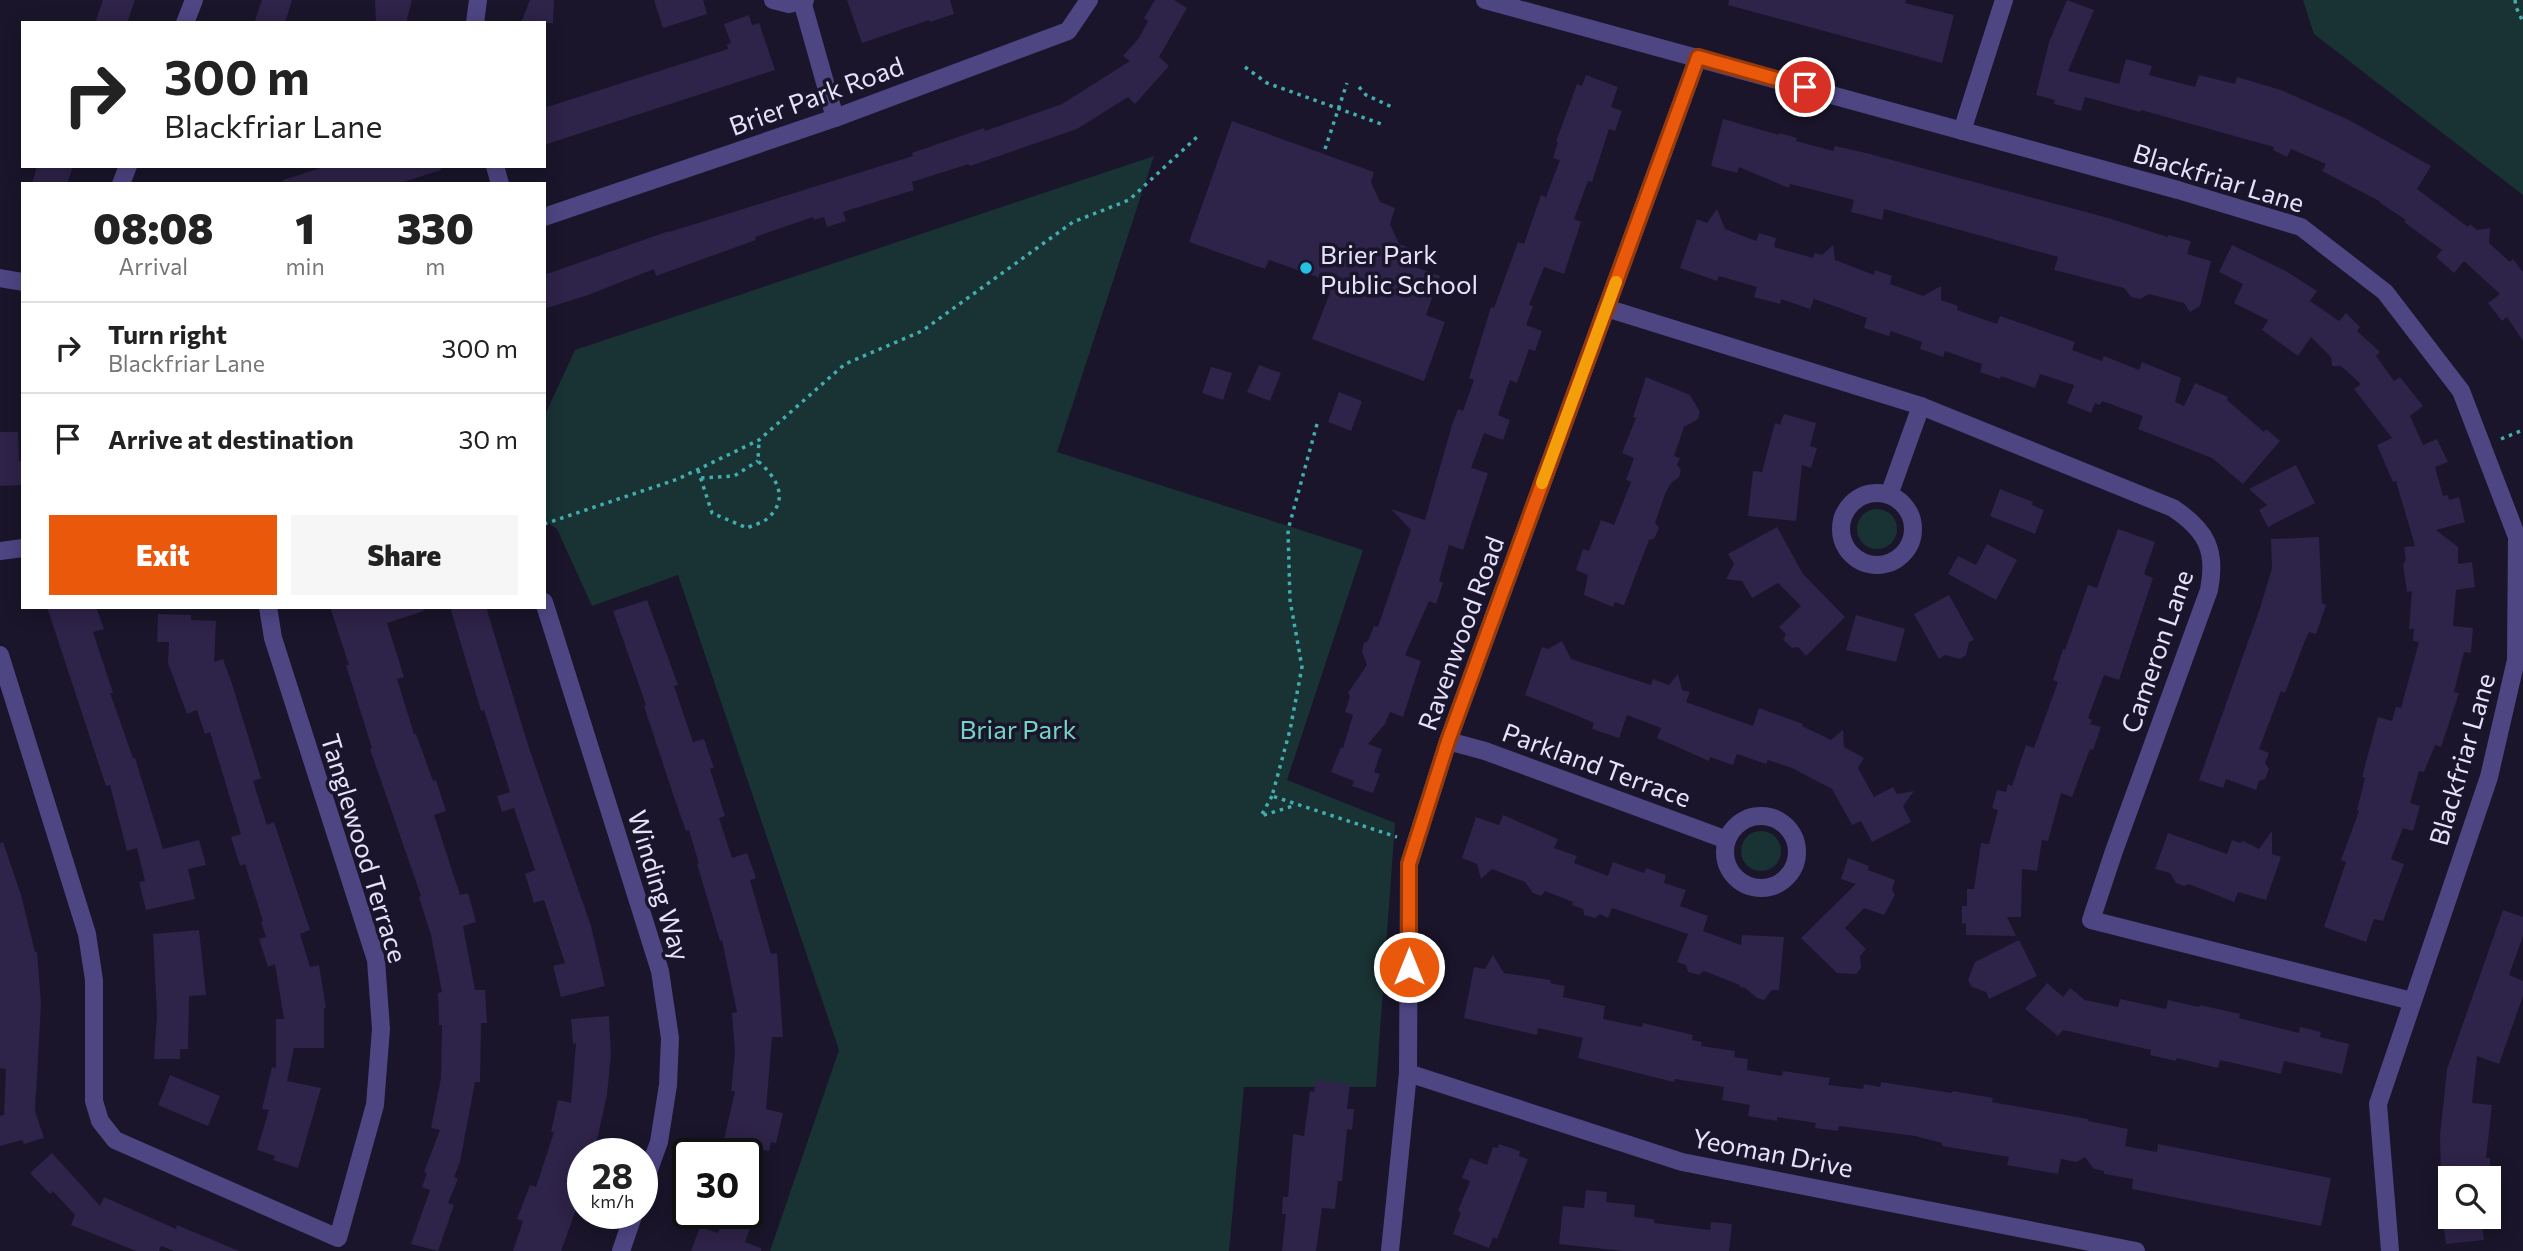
<!DOCTYPE html>
<html lang="en">
<head>
<meta charset="utf-8">
<style>
  :root { --surface:#fff; --page:#f6f6f6; --text:#222; --muted:#767676; --line:#e0e0e0; --accent:#ea580c }
  body { margin:0; font-family:Commissioner,sans-serif; background:var(--page); color:var(--text); height:100vh; display:flex; flex-direction:column; font-size:26px; white-space:nowrap }
  * { box-sizing:border-box; margin:0 }
  p { font-size:23px; color:var(--muted) }
  .icon { flex:none; width:38px; height:38px; fill:none; stroke:currentColor; stroke-width:2; stroke-linecap:round; stroke-linejoin:round }
  .map { position:relative; flex:1; overflow:hidden }
  .sheet { position:absolute; left:21px; top:182px; width:525px; height:427px; display:flex; flex-direction:column; background:var(--surface); border-radius:0px; box-shadow:0 4px 18px #0003 }
  .sheet>* { flex:none }
  .top-card { position:absolute; left:21px; top:21px; width:525px; height:147px; border-radius:0px; box-shadow:0 4px 18px #0003; background:#fff; color:var(--text); overflow:hidden }
  .buttons { position:absolute; left:2438px; top:1166px; display:grid; gap:14px }
  .buttons a { display:grid; place-items:center; width:63px; height:63px; border-radius:0px; background:var(--surface); box-shadow:0 4px 18px #0003; font-size:35px }
  .speed { position:absolute; left:567px; top:1138px; display:flex; gap:14px; font-size:35px; font-weight:700; text-align:center }
  .speed>* { display:grid; place-content:center; width:91px; height:91px; border-radius:50%; background:var(--surface); box-shadow:0 4px 18px #0003; line-height:1 }
  .speed small { font-size:18px; font-weight:400 }
  .speed .limit { border:4px solid #111; border-radius:10px; background:#fff; color:#111 }
  .pin { position:absolute; display:grid; place-items:center; width:60px; height:60px; color:#fff; margin:-30px; border:4px solid #fff; border-radius:50%; box-shadow:0 2px 7px #0007 }
  .me { position:absolute; width:77px; margin:-38px; rotate:0deg; stroke-linejoin:round; filter:drop-shadow(0 0 5px #0008) }
  .turn { display:flex; align-items:center; gap:24px; height:147px; padding:0 28px; font-size:32px }
  .turn .icon { width:91px; height:91px; stroke-width:2.5 }
  .turn b { display:block; font-size:49px; line-height:60px }
  .eta { display:flex; justify-content:space-evenly; align-items:center; height:119px; text-align:center }
  .eta b { font-size:42px; font-weight:800; line-height:49px }
  .primary-button { display:flex; gap:14px; margin-top:auto; padding:14px 28px }
  .primary-button a { flex:1; height:80px; border-radius:0px; background:var(--accent); color:#fff; font-size:28px; font-weight:800; line-height:80px; text-align:center }
  .primary-button a+a { background:var(--page); color:var(--text) }
  ul { padding:0; list-style:none }
  li { display:flex; align-items:center; gap:21px; height:91px; padding:0 28px; border-top:2px solid var(--line) }
  li div { flex:1 }
  li b { display:block; font-size:26px }
  li em { font-style:normal }
  .map>svg:first-child { display:block }
</style>
</head>
<body>
<div class="map">
<svg width="2523" height="1251" viewBox="0 0 2523 1251">
  <rect width="100%" height="100%" fill="#1a152a"/>
  <g fill="#193233">
    <path d="M2303,0H2523V195L2314,34Z"/>
    <path d="M1154,156L1057,452L1363,550L1287,780L1395,823L1376,1087H1244L1229,1251H770L839,1050L678,575L592,606L557,529L544,520V417L575,350Z"/>
    <circle cx="1877" cy="529" r="20"/>
    <circle cx="1761" cy="851" r="20"/>
  </g>
  <g fill="#2e2348">
    <path d="M103,0H135L127,23H95Z"/>
    <path d="M262,0H292L285,23H254Z"/>
    <path d="M375,0H412L406,23H376Z"/>
    <path d="M530,0H554L553,23H521Z"/>
    <path d="M654,0H703L707,14L663,28Z"/>
    <path d="M847,0H950L954,14L930,22L929,20L862,43Z"/>
    <path d="M1155,0H1174L1187,8L1159,57L1169,66L1135,104L1128,97L1077,129L970,166L969,164L912,182L914,190L843,212L846,221L827,227L824,217L814,220L813,217L755,237L756,240L656,276L654,269L588,295L544,309V275L669,231V232L913,156L912,153L984,128L985,131L1062,104L1130,61L1123,56L1139,38L1148,21L1144,18Z"/>
    <path d="M1729,0H1906L1905,3L1954,15L1942,63L1728,5Z"/>
    <path d="M2067,0L2094,10L2068,71L2119,84L2126,59L2152,66L2149,75L2195,87L2199,75L2235,84L2237,77L2281,90L2349,120L2431,166L2417,189L2468,227L2470,224L2477,230L2490,228L2489,243L2510,262L2513,259L2523,272V341L2507,317L2502,321L2488,303L2500,294L2464,261L2454,273L2436,257L2442,250L2404,222L2406,220L2380,203L2381,202L2322,171L2326,164L2291,149L2287,157L2273,150L2274,147L2141,110L2140,112L2085,97L2081,111L2054,104L2055,100L2036,95L2049,42Z"/>
    <path d="M749,15L752,25L759,23L775,70L544,145V108L728,49L727,44L731,43L724,24Z"/>
    <path d="M1586,75L1618,87L1611,107L1622,111L1615,131L1609,129L1592,182L1588,181L1574,219L1581,222L1564,274L1544,267L1529,305L1533,306L1526,325L1542,331L1535,351L1529,349L1517,383L1510,380L1498,415L1510,420L1503,440L1484,433L1471,468L1488,473L1463,550L1449,545L1439,581L1443,583L1436,604L1429,601L1405,655L1421,661L1403,717L1390,712L1385,724L1368,744L1382,749L1374,772L1380,774L1373,793L1352,786L1354,781L1331,772L1341,747L1343,748L1353,715L1345,712L1350,696L1348,693L1367,665L1362,651L1364,643L1368,641L1374,626L1378,627L1411,530L1391,509L1425,520L1452,425L1458,409L1463,411L1474,380L1469,378L1491,307L1494,308L1518,242L1524,244L1541,195L1546,197L1560,160L1553,158L1558,142H1556L1577,84L1582,86Z"/>
    <path d="M1723,119L1779,135V133L1797,138L1796,141L1833,151L1835,146L1866,153L2108,218L2168,237V235L2191,241L2187,254L2211,261L2200,306L2190,312L2184,303L2149,294L2140,299L2131,297L2124,288L2054,270L2058,257L1884,209L1882,220L1851,212L1854,200L1790,184L1789,188L1739,167L1737,173L1711,166Z"/>
    <path d="M1232,121L1374,172L1371,182L1380,202L1395,208L1390,224L1399,244L1410,248L1404,263L1440,276L1426,315L1445,322L1424,381L1312,339L1330,293L1323,279L1269,260L1265,269L1189,242Z"/>
    <path d="M37,166H73L67,184H32Z"/>
    <path d="M327,166H440L441,170L397,184H284L283,180Z"/>
    <path d="M1717,209L1725,229L1756,241L1759,233L1776,238L1774,247L1813,258L1815,253L1822,255L1833,245L1835,260L1874,275L1875,270L1892,276L1890,284L1923,296L1941,286V300L1958,306L1957,310L1997,324L2000,316L2049,333L2075,342L2072,350L2102,361L2104,356L2139,370L2142,362L2181,378L2175,402L2184,406L2195,383L2228,397L2227,400L2264,432L2266,429L2280,441L2243,484L2212,458L2138,429L2143,416L2102,401L2100,405L2095,403L2091,413L2067,403L2074,385L2040,374L2035,388L2001,376L2000,379L1980,372L1982,364L1945,351L1943,357L1920,349L1922,342L1891,331L1889,336L1864,328L1867,318L1848,311L1814,299L1810,309L1781,299L1780,304L1754,297L1757,287L1719,276L1717,281L1680,268L1697,219L1707,223Z"/>
    <path d="M2232,245L2284,270L2317,291L2310,301L2339,321L2346,313L2360,327L2357,331L2380,352L2376,356L2394,381L2400,377L2423,406L2410,416L2423,445L2437,439L2448,462L2435,467L2443,496L2448,495L2449,500L2459,497L2465,522L2436,530L2458,547V564L2472,562L2475,587L2456,590L2453,626L2473,628L2471,653L2464,652L2454,692L2459,693L2441,747L2435,745L2424,772L2419,771L2410,803L2420,806L2413,831L2403,828L2391,859L2404,864L2383,921L2374,919L2366,942L2324,927L2346,862L2341,860L2359,811L2357,810L2365,778L2362,777L2378,717L2392,721L2396,707L2401,708L2419,642L2413,641L2414,629H2409L2412,591L2407,592L2403,564L2406,560L2404,547L2415,546L2396,481L2393,482L2377,445L2392,438L2354,389L2361,384L2341,366H2332L2331,357L2311,337L2298,356L2262,330L2268,320L2234,303L2243,284L2219,272Z"/>
    <path d="M1259,365L1281,373L1270,401L1247,392Z"/>
    <path d="M1211,367L1232,373L1223,400L1202,393Z"/>
    <path d="M1646,377L1690,395L1700,412L1698,419L1684,427L1674,456L1680,458L1677,465L1681,470L1679,477L1671,483L1665,494L1655,523L1659,528L1654,539L1649,540L1624,605L1615,602L1613,607L1584,595L1588,575L1576,570L1583,549L1589,551L1601,520L1614,525L1631,482L1626,480L1634,458L1622,453L1636,418L1633,417Z"/>
    <path d="M1339,392L1362,401L1351,431L1328,422Z"/>
    <path d="M1784,414L1816,423L1810,446L1817,448L1811,468L1802,465L1796,521L1748,516L1753,471L1762,472L1775,423L1780,425Z"/>
    <path d="M0,432H18L19,461H23V485L0,486Z"/>
    <path d="M2296,465L2315,503L2268,527L2259,510L2267,505L2249,489Z"/>
    <path d="M2000,489L2033,502L2032,505L2044,510L2035,534L1990,516Z"/>
    <path d="M1777,527L1803,574L1845,617L1806,656L1798,647L1792,648L1783,640L1786,634L1779,627L1801,606L1778,583L1752,598L1742,581L1726,579L1734,564L1728,554Z"/>
    <path d="M2118,529L2155,542L2144,574L2153,578L2119,680L2104,675L2088,718L2092,720L2090,724L2101,727L2093,750L2090,749L2072,797L2061,793L2048,841L2042,840L2037,871L2022,869L2021,917H2007L2016,936L1966,935V923L1962,924V906H1967V889H1974L1981,843L1989,844L1998,810L1992,808L1997,790L2006,792L2008,784L2012,786L2026,745L2034,748L2058,682L2053,680L2063,649L2065,650L2088,585L2097,588Z"/>
    <path d="M2319,537L2322,603L2326,605L2316,634L2309,632L2304,643L2285,693L2281,691L2259,749L2269,753L2265,763L2269,769L2265,779L2259,781L2256,790L2226,779L2223,788L2199,780L2260,608L2272,568L2271,539Z"/>
    <path d="M1987,544L2017,560L1996,600L1948,574L1958,556L1976,565Z"/>
    <path d="M1949,595L1974,640L1969,642L1966,655L1960,659L1945,655L1939,659L1914,614Z"/>
    <path d="M647,600L678,685L674,686L693,742L704,739L714,768L710,769L725,816L719,818L732,858L747,853L756,878L750,880L771,954L777,953L783,1037H772L766,1109L783,1113L776,1143L771,1142L769,1151L760,1149L759,1153H721L735,1091H731L735,1053L732,1013L737,1012L722,940L720,941L697,864H699L689,830L686,831L674,797L644,706L646,705L613,611Z"/>
    <path d="M47,607H96L104,629L93,632L113,693H110L133,758H135L163,849L199,840L206,865L188,869L195,899L146,910L139,882L145,881L137,848L127,851L110,785L106,786Z"/>
    <path d="M330,607H423L424,611L387,623L404,677L397,679L414,734H416L433,781L436,780L446,811L434,815L460,895L468,893L476,922L463,926L475,990H485L487,1023H481L480,1082H475L460,1162L454,1177L458,1179L448,1203L454,1205L438,1251L411,1244L430,1190L422,1187L427,1173L424,1172L440,1130L431,1128L441,1078L442,1025H439L438,993L442,992L431,935L419,897L421,896L370,749L372,748L346,665H349Z"/>
    <path d="M450,607H486L528,745L591,926L605,986L561,997L553,966L565,963L544,900L534,903L525,874L535,870L514,808L502,812L497,796L510,792L484,710L481,711Z"/>
    <path d="M158,614L191,615V620L216,621L214,662L223,659L233,687L261,778L253,781L267,825L274,822L310,930L300,934L310,967L319,965L326,1008H324V1048H294L287,1081L321,1088L298,1168L273,1160L275,1156L257,1150L269,1110L262,1109L272,1067L276,1068V1019H284L275,964L268,967L259,939L266,937L261,922L263,921L245,864L240,866L231,837L241,834L210,732L205,734L197,710L187,714L168,663L169,642H157Z"/>
    <path d="M1856,615L1905,629L1896,662L1846,650Z"/>
    <path d="M1562,641L1571,659L1651,685L1653,679L1669,685L1678,674L1682,690L1690,692L1686,702L1753,726L1759,708L1803,724L1802,726L1831,740L1843,730L1844,747L1864,758L1858,768L1874,797L1893,787L1897,794L1914,791L1903,806L1911,822L1872,842L1861,821L1852,825L1832,789L1792,768L1768,760L1766,764L1737,754L1733,765L1710,757L1709,761L1657,738L1661,728L1627,715L1619,738L1592,729L1594,723L1578,716L1525,695L1542,647L1548,649Z"/>
    <path d="M1503,815L1558,839L1554,848L1577,856L1574,863L1608,876L1613,862L1644,873L1646,868L1666,875L1664,883L1686,890L1680,906L1708,916L1703,931L1741,945L1742,935L1784,937L1779,990H1772L1764,1000L1757,998L1745,988L1740,987V985L1704,971L1699,975L1688,972L1686,965L1677,962L1688,934L1612,908L1608,918L1600,914L1595,918L1584,915L1583,909L1572,905L1573,902L1545,891L1541,896L1533,893L1525,882L1492,869L1481,879L1477,864L1462,858L1476,817L1499,825Z"/>
    <path d="M2272,831V854L2281,857L2266,900L2238,892L2234,902L2189,884L2184,886L2176,883L2170,873L2155,869L2168,833L2227,854L2232,840L2240,843L2243,841L2259,849Z"/>
    <path d="M3,842L21,895L35,952H37L41,1004L35,1111L44,1138L24,1144L22,1140L0,1146V1116L4,1115L6,1069L0,1068V843Z"/>
    <path d="M1848,858L1869,866L1868,870L1895,880L1892,890L1895,895L1884,915L1864,908L1845,928L1866,949L1860,956L1861,968L1856,974L1837,973L1801,938L1856,884L1841,879Z"/>
    <path d="M2503,910L2523,917V936L2509,975L2523,981V996L2499,1064L2477,1056L2472,1103L2492,1105L2486,1158H2490V1178H2441L2440,1136L2447,1069Z"/>
    <path d="M199,930L206,995L189,996L188,1049H180V1059H154L157,1016L153,934Z"/>
    <path d="M2019,940L2037,976L1989,999L1986,992L1972,987L1968,980L1975,962Z"/>
    <path d="M1493,955L1504,973L1551,980L1550,983L1565,986L1563,997L1605,1006L1603,1019L1642,1027L1643,1023L1693,1035L1692,1040L1702,1042L1701,1046L1735,1051L1734,1057L1748,1059L1747,1070L1782,1076L1783,1071L1830,1078L1828,1085L1863,1089L1864,1084L1880,1087L1881,1082L1952,1093L1953,1091L1993,1098L1992,1102L2088,1119V1121L2128,1129L2125,1146L2157,1152L2158,1144L2331,1178L2321,1226L2132,1189L2133,1179L2104,1174V1171L2094,1169L2085,1157L2077,1162L2061,1159L2058,1174L2007,1165L2009,1157L1942,1146V1143L1915,1136L1839,1126L1838,1131L1815,1128L1816,1123L1777,1117V1121L1748,1116L1750,1105L1722,1100L1724,1087L1675,1079L1674,1082L1578,1058L1583,1038L1538,1028L1537,1035L1464,1018L1474,967L1485,969Z"/>
    <path d="M2047,983L2063,997L2070,988L2085,1000L2118,1007L2120,999L2166,1009L2168,1000L2199,1007L2200,1005L2240,1014L2239,1018L2299,1033L2300,1027L2321,1032L2320,1037L2349,1044L2342,1074L2284,1061L2281,1074L2220,1060L2218,1068L2177,1058L2176,1061L2150,1055L2151,1050L2063,1030L2058,1036L2025,1009Z"/>
    <path d="M609,1016L611,1054L607,1095L594,1153H583V1190L561,1251H513L523,1221L517,1219L530,1185L536,1187L554,1132H551L558,1100L571,1103L576,1043L573,1044L571,1019Z"/>
    <path d="M170,1075L220,1096L208,1126L158,1105Z"/>
    <path d="M1316,1080L1350,1084L1347,1109H1354L1352,1130L1347,1129L1342,1181H1338L1335,1209L1322,1208L1316,1251H1282L1286,1214H1282L1283,1197H1288L1293,1134L1304,1136L1310,1091L1314,1092Z"/>
    <path d="M1499,1144L1520,1151L1519,1156L1528,1159L1497,1239L1493,1237L1489,1248L1453,1234L1461,1212L1458,1211L1470,1181L1462,1178L1470,1158L1487,1165L1493,1147L1498,1148Z"/>
    <path d="M52,1153L100,1206L104,1197L176,1229L177,1225L239,1251H174L161,1246L159,1251H136L71,1225L75,1215L53,1191L50,1194L30,1173Z"/>
    <path d="M1586,1190L1607,1192L1606,1202L1635,1205L1634,1217L1654,1219V1223L1710,1230L1711,1222L1732,1224L1729,1251H1623L1559,1244L1563,1206L1584,1208Z"/>
    <path d="M725,1213H744L743,1216L753,1219L745,1242L761,1248V1251H691L700,1227L718,1233Z"/>
    <path d="M2448,1216H2481L2484,1240L2446,1244L2443,1222H2448Z"/>
  </g>
  <g fill="none" stroke-linecap="round" stroke-linejoin="round">
    <g stroke="#42adaf" stroke-width="3.5" stroke-dasharray="3.5 5" stroke-linecap="butt">
      <path d="M2515,0L2516,7L2523,22"/>
      <path d="M1245,67L1267,83L1384,125"/>
      <path d="M1359,87L1366,95L1392,107"/>
      <path d="M1325,149L1347,83"/>
      <path d="M1317,424L1288,530L1290,600L1302,667L1290,730L1272,796L1397,837"/>
      <path d="M2501,439L2523,430"/>
      <path d="M698,470L712,513L747,528C753,525 763,523 768,518C790,498 776,477 758,461L759,440"/>
      <path d="M701,478L734,476L758,461"/>
      <path d="M544,524L678,479L759,440L845,364L922,331L1073,222L1129,200L1197,137"/>
      <path d="M1272,796L1261,816L1296,805"/>
    </g>
    <g stroke="#4d4683" stroke-width="18">
      <path d="M773,0L789,4L805,0"/>
      <path d="M1485,0L2178,190L2301,227L2385,292L2461,391L2517,537L2516,660L2489,777L2378,1104L2390,1251"/>
      <path d="M802,1L835,118"/>
      <path d="M185,23L194,0"/>
      <path d="M475,23L478,0"/>
      <path d="M1962,131L2004,0"/>
      <path d="M495,166L500,184"/>
      <path d="M121,184L128,166"/>
      <path d="M544,217L835,118L1068,31L1089,0"/>
      <path d="M0,278L23,282"/>
      <path d="M1606,308L1921,406L2173,508C2206,530 2217,550 2209,590L2114,851L2091,920L2412,1001"/>
      <circle cx="1877" cy="529" r="36"/>
      <path d="M1889,495L1921,406"/>
      <path d="M0,551L23,548"/>
      <path d="M544,602L660,971L670,1038L668,1085L659,1142L642,1189"/>
      <path d="M0,655L87,934L94,980V1101L100,1121L115,1140L338,1238L375,1105L381,1029L376,960L273,638L268,607"/>
      <path d="M1448,741L1485,751L1727,840"/>
      <circle cx="1761" cy="852" r="36"/>
      <path d="M1408,1073L1682,1162L2136,1251"/>
      <path d="M621,1251L634,1213"/>
      <path d="M1390,1251L1408,1073L1409,864L1448,741L1698,57"/>
    </g>
  </g>
  <g fill="none" stroke-linecap="round" stroke-linejoin="round">
    <g stroke="#983908" stroke-width="18">
      <path id="route" d="M1409,967V864L1448,741L1698,57L1805,87"/>
    </g>
    <use href="#route" stroke="#ea580c" stroke-width="12"/>
    <path stroke="#f59e0b" stroke-width="12" d="M1542,483L1616,282"/>
  </g>
  <circle fill="#26c1e2" stroke="#1a152a" stroke-width="2.5" cx="1306" cy="268" r="7"/>
  <g text-anchor="middle" dominant-baseline="central" stroke-width="7" stroke-linejoin="round" paint-order="stroke">
    <g font-size="26" fill="#e6e2fb" stroke="#1a152a">
      <text transform="translate(816 95) rotate(-20)">Brier Park Road</text>
      <text transform="translate(2219 177) rotate(17)">Blackfriar Lane</text>
      <text transform="translate(1460 633) rotate(-70)">Ravenwood Road</text>
      <text transform="translate(2156 651) rotate(-71)">Cameron Lane</text>
      <text transform="translate(2461 759) rotate(-74)">Blackfriar Lane</text>
      <text transform="translate(1597 764) rotate(20)">Parkland Terrace</text>
      <text transform="translate(365 848) rotate(73)">Tanglewood Terrace</text>
      <text transform="translate(660 885) rotate(73)">Winding Way</text>
      <text transform="translate(1773 1152) rotate(11)">Yeoman Drive</text>
    </g>
    <g font-size="26" fill="#e6e2fb" stroke="#1a152a" text-anchor="start">
      <text x="1320" y="253">Brier Park<tspan x="1320" dy="30">Public School</tspan></text>
    </g>
    <g font-size="26" fill="#75d3c3" stroke="#1a152a">
      <text x="1018" y="728">Briar Park</text>
    </g>
  </g>
</svg>
<div class="buttons">
<a><svg class="icon" aria-label="search" viewBox="0 0 24 24"><circle cx="10" cy="10" r="6"/><path d="M15 15l6 6"/></svg></a>
</div>
<div class="speed"><div>28<small>km/h</small></div><div class="limit">30</div></div>
<div class="pin" style="left:1805px;top:87px;background:#d93025"><svg class="icon" aria-label="arrive" viewBox="0 0 24 24"><path d="M6 21V4h12l-3 4 3 4H6"/></svg></div>
<svg class="me" style="left:1409px;top:967px" viewBox="-20 -20 40 40"><circle r="17" fill="#ea580c" stroke="#fff" stroke-width="3"/><path d="M0-11L8 9 0 5-8 9z" fill="#fff"/></svg>
<div class="top-card">
<div class="turn"><svg class="icon" aria-label="right" viewBox="0 0 24 24"><path d="M7 20v-9h11M14 6l5 5-5 5"/></svg><div><b>300 m</b>Blackfriar Lane</div></div>
</div>
<section class="sheet">
<div class="eta">
<div><b>08:08</b><p>Arrival</p></div>
<div><b>1</b><p>min</p></div>
<div><b>330</b><p>m</p></div>
</div>
<ul>
<li><svg class="icon" aria-label="right" viewBox="0 0 24 24"><path d="M7 20v-9h11M14 6l5 5-5 5"/></svg><div><b>Turn right</b><p>Blackfriar Lane</p></div><em>300 m</em></li>
<li><svg class="icon" aria-label="arrive" viewBox="0 0 24 24"><path d="M6 21V4h12l-3 4 3 4H6"/></svg><div><b>Arrive at destination</b></div><em>30 m</em></li>
</ul>
<div class="primary-button"><a>Exit</a><a>Share</a></div>
</section>
</div>
</body>
</html>
